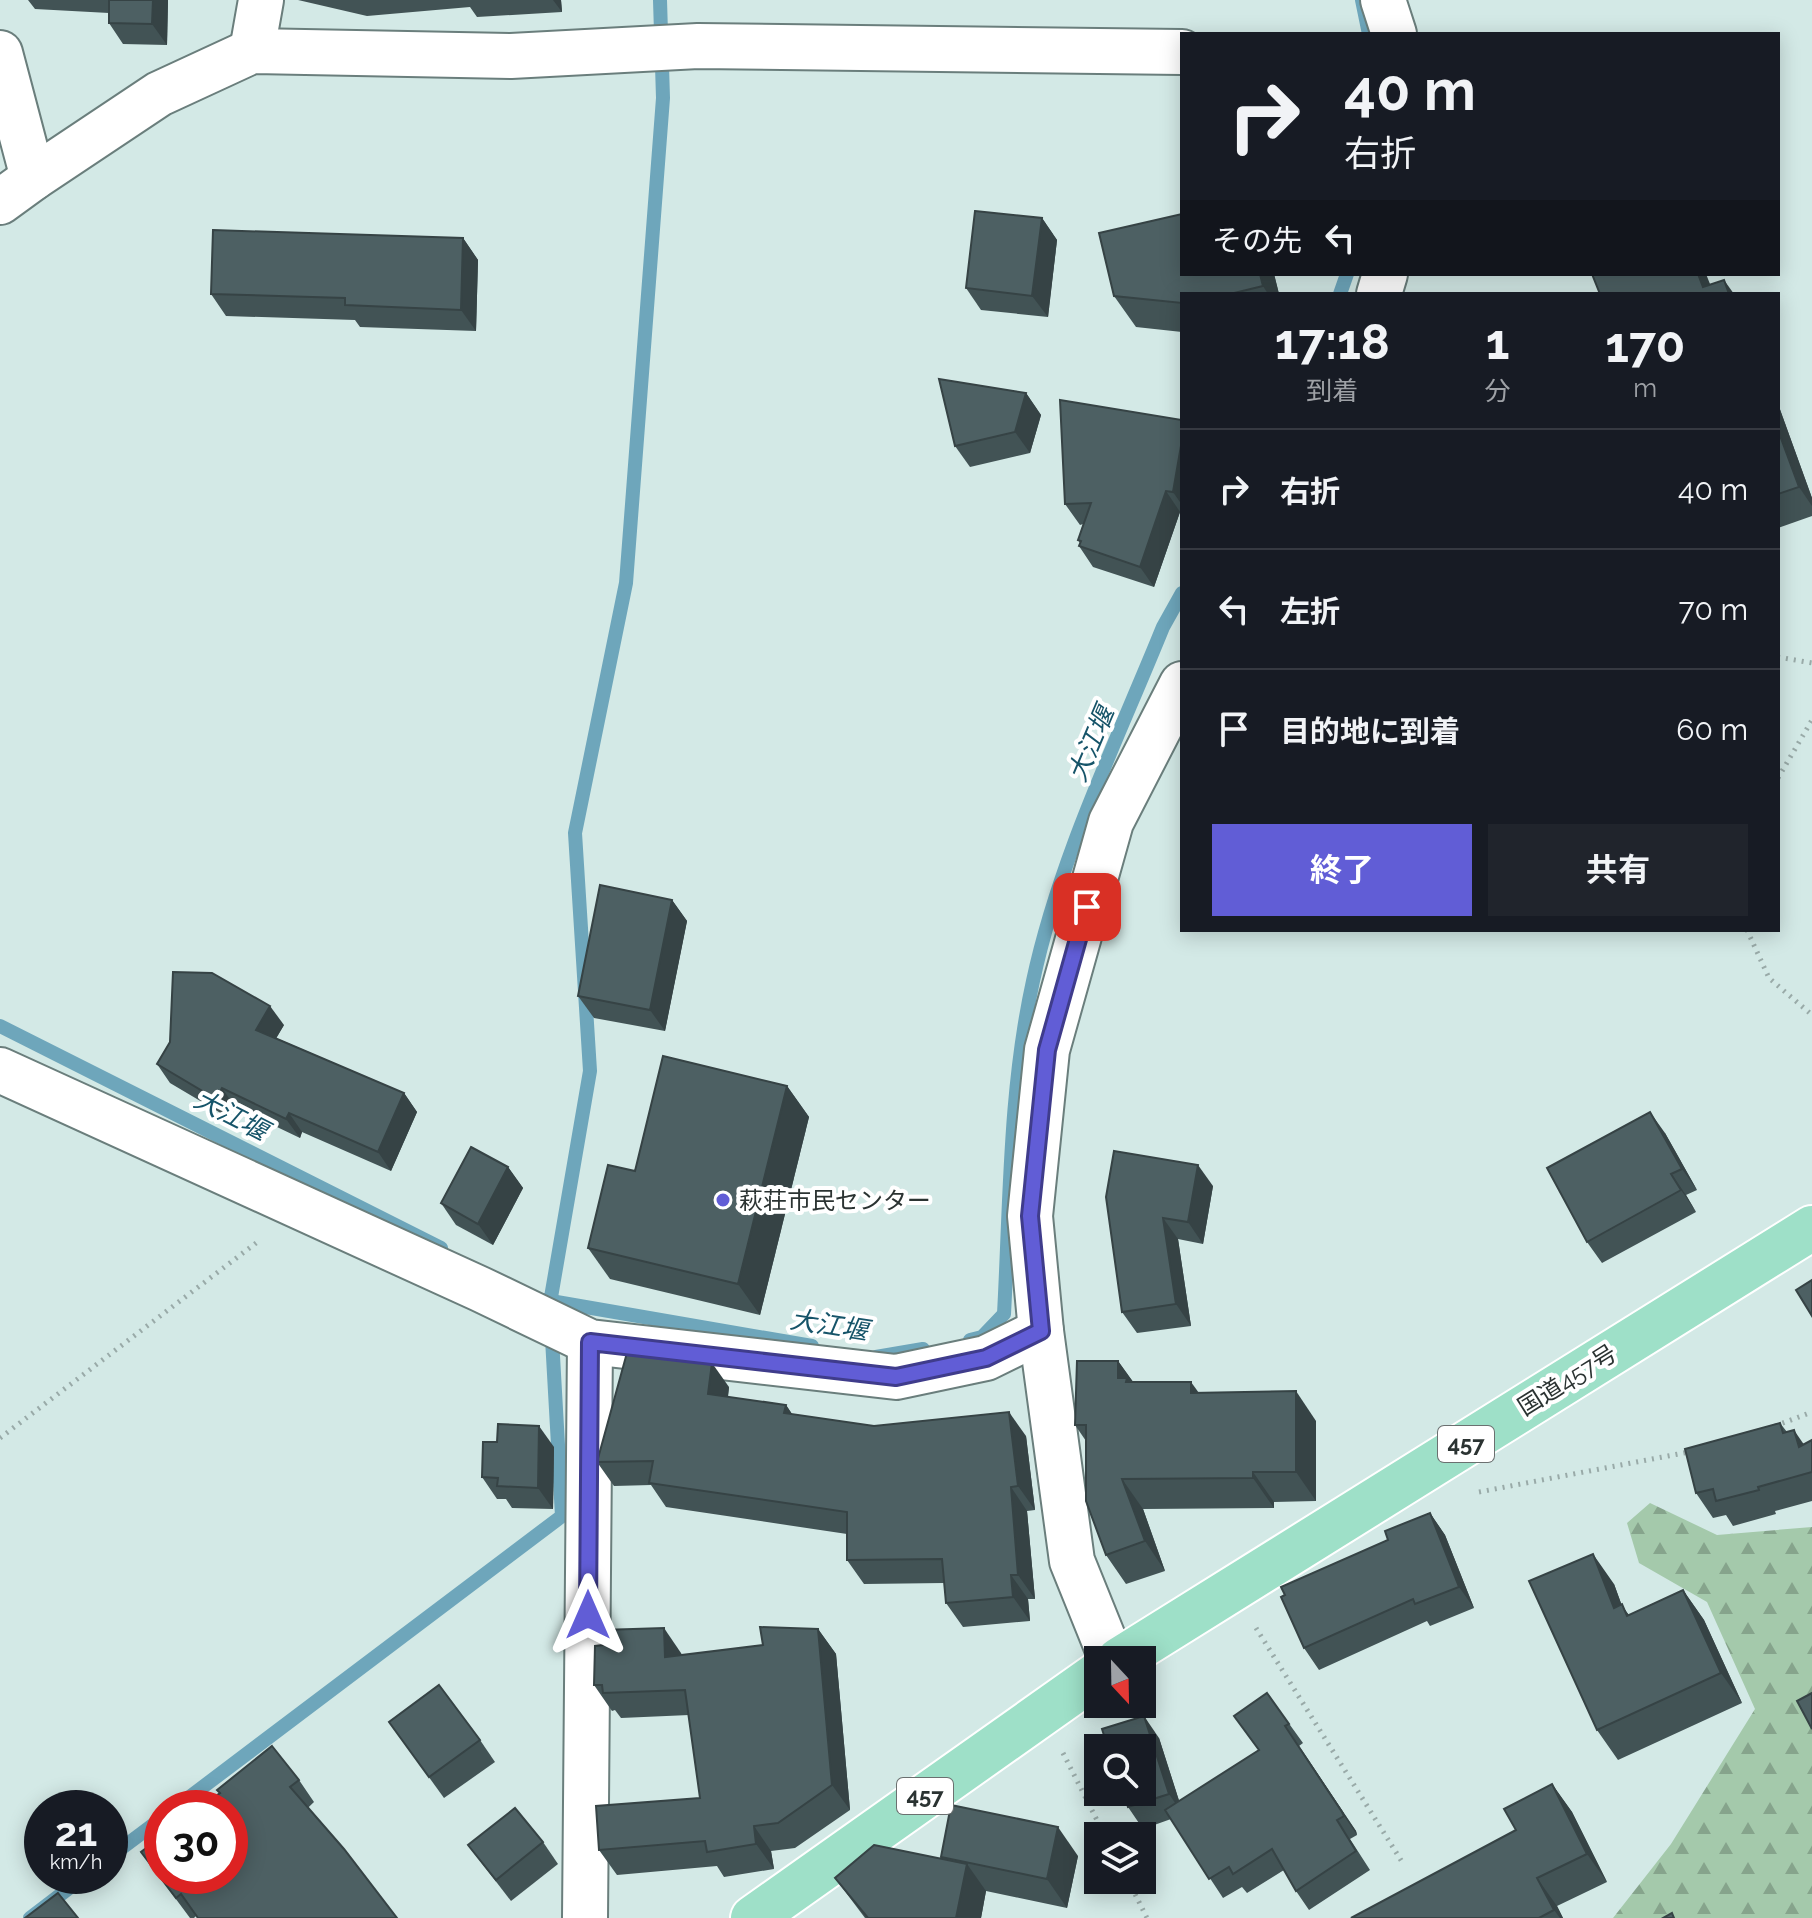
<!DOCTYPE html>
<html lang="ja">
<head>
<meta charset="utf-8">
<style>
  :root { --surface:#171b24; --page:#20242c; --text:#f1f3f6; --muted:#9ea1a6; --line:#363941; --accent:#615dd6 }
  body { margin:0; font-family:Raleway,"Noto Sans JP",sans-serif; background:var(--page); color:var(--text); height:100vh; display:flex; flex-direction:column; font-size:30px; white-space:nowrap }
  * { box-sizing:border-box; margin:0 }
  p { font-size:26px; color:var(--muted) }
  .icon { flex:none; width:44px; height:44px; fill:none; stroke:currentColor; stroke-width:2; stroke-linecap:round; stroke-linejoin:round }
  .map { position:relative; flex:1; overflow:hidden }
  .panel { position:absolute; left:1180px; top:292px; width:600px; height:640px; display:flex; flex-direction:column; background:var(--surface); border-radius:0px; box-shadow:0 4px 20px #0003 }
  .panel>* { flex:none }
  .top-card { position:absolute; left:1180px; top:32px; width:600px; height:244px; border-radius:0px; box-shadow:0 4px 20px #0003; background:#171b24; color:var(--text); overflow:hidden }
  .needle { width:52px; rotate:158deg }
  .controls { position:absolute; left:1084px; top:1646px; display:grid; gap:16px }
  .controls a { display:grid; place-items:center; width:72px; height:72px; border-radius:0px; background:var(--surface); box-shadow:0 4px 20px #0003; font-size:40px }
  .speed { position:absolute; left:24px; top:1790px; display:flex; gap:16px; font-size:40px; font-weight:700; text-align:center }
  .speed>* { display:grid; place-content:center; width:104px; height:104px; border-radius:50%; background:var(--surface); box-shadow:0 4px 20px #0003; line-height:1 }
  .speed small { font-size:20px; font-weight:400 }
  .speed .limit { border:12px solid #d22; background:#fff; color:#111 }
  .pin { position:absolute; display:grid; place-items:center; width:68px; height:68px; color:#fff; margin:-34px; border-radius:16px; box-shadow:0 4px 12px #0006 }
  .me { position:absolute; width:88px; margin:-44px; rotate:0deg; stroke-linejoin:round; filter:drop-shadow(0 0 6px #0008) }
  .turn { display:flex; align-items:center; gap:28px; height:168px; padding:0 32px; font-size:36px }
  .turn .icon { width:104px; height:104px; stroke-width:2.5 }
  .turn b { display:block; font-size:56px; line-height:68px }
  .then { display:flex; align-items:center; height:76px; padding:0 32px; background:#0003; gap:16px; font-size:30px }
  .eta { display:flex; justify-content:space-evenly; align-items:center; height:136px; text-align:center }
  .eta b { font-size:48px; font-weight:700; line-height:56px }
  .button { display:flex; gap:16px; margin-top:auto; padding:16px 32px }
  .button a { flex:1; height:92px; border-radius:0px; background:var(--accent); color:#fff; font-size:32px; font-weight:700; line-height:92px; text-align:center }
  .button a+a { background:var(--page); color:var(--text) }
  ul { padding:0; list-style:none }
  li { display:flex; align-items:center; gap:24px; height:120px; padding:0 32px; border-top:2px solid var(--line) }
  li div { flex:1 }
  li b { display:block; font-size:30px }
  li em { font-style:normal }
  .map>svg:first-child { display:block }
</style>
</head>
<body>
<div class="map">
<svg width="1812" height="1918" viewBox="0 0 1812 1918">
  <defs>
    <pattern id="forest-firs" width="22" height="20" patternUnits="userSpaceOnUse" patternTransform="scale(2)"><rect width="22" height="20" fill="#a4c9ab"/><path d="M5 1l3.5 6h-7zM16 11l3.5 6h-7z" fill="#86a48c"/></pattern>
  </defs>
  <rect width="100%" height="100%" fill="#d3e9e6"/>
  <path fill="url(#forest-firs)" d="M1650,1503L1717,1535L1812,1527V1918H1613L1671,1844L1755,1709L1707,1602L1639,1563L1627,1523Z"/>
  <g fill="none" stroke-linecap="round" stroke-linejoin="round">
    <g stroke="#6ea6bb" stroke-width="14">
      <path d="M1362,0L1369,34"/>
      <path d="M1340,294L1347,274"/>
      <path d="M0,1026L441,1248"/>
      <path d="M545,1300L812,1346"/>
      <path d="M970,1340L982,1337L1004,1314C1010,1204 1009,1090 1033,981C1059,859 1116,743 1163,627L1182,593"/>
      <path d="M876,1357L923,1349"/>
      <path d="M175,1808L562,1516L550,1303L590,1071L575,833L626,583L663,98L660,0"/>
      <path d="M110,1857L162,1818"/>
      <path d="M30,1918L85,1876"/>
    </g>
    <g stroke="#6a7e7c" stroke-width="48">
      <g id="minor">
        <path d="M1383,0L1394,34"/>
        <path d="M252,51L261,0"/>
        <path d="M0,53L33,178"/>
        <path d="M0,202L33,178L159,94L252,51L511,56L698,46L1182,52"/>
        <path d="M1379,294L1385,274"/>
        <path d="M0,1070L480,1289L590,1342L896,1377L986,1358L1041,1331"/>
        <path d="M1112,1660L1072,1561L1041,1331L1030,1216L1047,1050L1111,822L1182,684"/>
        <path d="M585,1918L590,1342"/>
      </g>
    </g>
    <g stroke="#fff" stroke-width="48">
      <g id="trunk">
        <path d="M1119,1660L1812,1228"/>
        <path d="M753,1918L1098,1674"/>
      </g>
    </g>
    <g stroke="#99aaa8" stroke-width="5" stroke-dasharray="2 6" stroke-linecap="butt">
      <path d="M1778,657L1812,663"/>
      <path d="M1778,778L1812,720"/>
      <path d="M1747,930L1769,978L1812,1015"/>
      <path d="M1775,1426L1812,1412"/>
      <path d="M0,1438L260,1240"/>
      <path d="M1479,1492L1689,1452"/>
      <path d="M1256,1628L1404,1865"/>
      <path d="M1063,1753L1105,1836"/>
      <path d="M1128,1880L1147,1918"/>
    </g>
    <use href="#minor" stroke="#fff" stroke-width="44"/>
    <use href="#trunk" stroke="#9ee0c8" stroke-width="44"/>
  </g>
  <g fill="#425355">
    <path d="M28,0H168L167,45L123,44L109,23V13L35,9Z"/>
    <path d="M298,0H561L562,12L477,17L470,7L367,16Z"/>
    <path d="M1042,218L1057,240L1048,317L981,310L966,288Z"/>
    <path d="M463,238L478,260L476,331L360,327L355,320L226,316L211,294Z"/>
    <path d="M1274,274L1279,294H1182V332L1136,327L1114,296Z"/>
    <path d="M1026,393L1041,415L1030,453L970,467L955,446Z"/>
    <path d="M1778,404L1812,498V516L1778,528Z"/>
    <path d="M1182,420V512H1180L1154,587L1093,567L1079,546L1080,543L1078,540L1083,524L1080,525L1065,504Z"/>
    <path d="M672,900L687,921L665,1031L594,1018L578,996Z"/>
    <path d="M284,1025L276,1038L404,1093L417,1112L391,1171L302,1132L300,1138L235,1107L229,1118L170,1083L157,1064Z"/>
    <path d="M787,1086L809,1117L760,1315L610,1279L588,1248Z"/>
    <path d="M1665,1133L1697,1190L1686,1195L1696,1212L1602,1263L1587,1242Z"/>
    <path d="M508,1167L523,1188L493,1245L456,1225L441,1203Z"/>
    <path d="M1213,1186L1203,1244L1178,1239L1191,1326L1137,1333L1122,1312L1106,1197Z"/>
    <path d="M1118,1361L1133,1382L1199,1393L1316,1421V1501L1274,1502V1508L1143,1509L1165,1571L1126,1584L1106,1555L1086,1441L1075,1425Z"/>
    <path d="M729,1387L728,1397L786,1405L792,1414L874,1426L1026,1436L1035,1510L1027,1511L1035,1599H1028L1030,1621L963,1627L946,1603L944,1583L864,1584L847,1560V1534L666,1507L651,1485L614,1486L597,1462Z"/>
    <path d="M1780,1423L1787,1432L1804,1444L1812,1440V1501L1775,1511L1776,1514L1733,1526L1726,1515L1713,1518L1696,1493Z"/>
    <path d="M554,1447L553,1509L512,1508L506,1499H497L482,1477Z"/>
    <path d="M1430,1513L1445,1535L1474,1608L1430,1626L1427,1621L1319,1670L1304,1648L1388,1540Z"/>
    <path d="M1614,1584L1622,1606L1629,1615L1683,1590L1704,1620L1742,1703L1618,1760L1597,1730Z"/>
    <path d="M818,1629L836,1654L850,1810L795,1848L771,1851L774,1869L724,1877L717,1866L617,1875L599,1850L700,1798L689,1715L621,1718L615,1710L612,1711L594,1685L681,1653L682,1655L763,1645Z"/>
    <path d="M1267,1693L1303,1743L1299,1746L1356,1831L1357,1835L1350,1839L1370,1870L1309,1910L1296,1891L1284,1870L1247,1893L1242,1887L1223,1898L1171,1819L1143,1829L1128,1807L1159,1738L1179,1801L1259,1750Z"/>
    <path d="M389,1722L480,1740L495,1762L444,1798Z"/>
    <path d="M299,1780L314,1802L196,1916L194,1918H190L141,1852L230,1808Z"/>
    <path d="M1552,1784L1572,1812L1607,1882L1557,1906L1563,1918H1351L1516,1830Z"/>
    <path d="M543,1842L558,1864L511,1901L484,1866L468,1845Z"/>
    <path d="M1078,1856L1067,1908L986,1891L981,1918H865L835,1878L942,1859L941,1857Z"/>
  </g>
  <g fill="#364345">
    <path d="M153,0H168L167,45L152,24Z"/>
    <path d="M553,0H561L562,12Z"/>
    <path d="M1042,218L1057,240L1048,317L1032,296Z"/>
    <path d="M463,238L478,260L476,331L461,310Z"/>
    <path d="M1260,274H1274L1279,294H1268L1263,286Z"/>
    <path d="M1698,274H1706L1714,294L1703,287Z"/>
    <path d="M1724,280L1734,294H1729Z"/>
    <path d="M1026,393L1041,415L1030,453L1015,432Z"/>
    <path d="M1778,404L1812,498V506L1799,487L1778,430Z"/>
    <path d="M1182,440V505L1173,492Z"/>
    <path d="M1166,491L1180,512L1154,587L1140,567Z"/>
    <path d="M672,900L687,921L665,1031L650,1010Z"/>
    <path d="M270,1006L284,1025L270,1049L256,1030Z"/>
    <path d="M787,1086L809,1117L760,1315L738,1284Z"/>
    <path d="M222,1088L235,1107L229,1118L216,1099Z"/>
    <path d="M404,1093L417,1112L391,1171L378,1152Z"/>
    <path d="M1650,1112L1665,1133L1697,1190L1682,1169Z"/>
    <path d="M289,1113L302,1132L300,1138L286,1119Z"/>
    <path d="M1198,1165L1213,1186L1203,1244L1188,1222Z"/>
    <path d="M508,1167L523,1188L493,1245L478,1224Z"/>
    <path d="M1671,1174L1686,1195L1696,1212L1681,1190Z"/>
    <path d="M1163,1218L1178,1239L1191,1326L1176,1304Z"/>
    <path d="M1118,1361L1139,1390L1118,1378Z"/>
    <path d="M712,1363L729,1387L725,1418L708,1394Z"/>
    <path d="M1191,1382L1212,1411L1191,1393Z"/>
    <path d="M1296,1391L1316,1421V1501L1296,1472Z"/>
    <path d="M786,1405L802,1429L784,1413Z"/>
    <path d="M1009,1412L1026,1436L1035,1510L1018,1486Z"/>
    <path d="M539,1426L554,1447L553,1509L538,1488Z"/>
    <path d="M1794,1430L1811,1455L1799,1447Z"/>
    <path d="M1253,1472L1274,1502V1508L1253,1478Z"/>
    <path d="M1122,1479L1143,1509L1165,1571L1145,1541Z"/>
    <path d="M1011,1487L1027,1511L1035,1599L1018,1575Z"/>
    <path d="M1430,1513L1445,1535L1474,1608L1459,1587Z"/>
    <path d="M1593,1554L1614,1584L1622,1606L1643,1634L1614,1608Z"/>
    <path d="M1011,1575L1028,1599L1030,1621L1013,1597Z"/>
    <path d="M1683,1590L1704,1620L1742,1703L1721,1673Z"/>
    <path d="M664,1628L681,1653L682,1683L665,1657Z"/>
    <path d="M818,1629L836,1654L850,1810L832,1785Z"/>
    <path d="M1144,1716L1159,1738L1184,1816L1169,1794Z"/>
    <path d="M1299,1746L1356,1831L1357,1835L1344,1816Z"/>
    <path d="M1552,1784L1572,1812L1607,1882L1587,1854Z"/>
    <path d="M754,1826L771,1851L774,1869L756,1844Z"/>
    <path d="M1058,1827L1078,1856L1067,1908L1047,1879Z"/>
    <path d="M967,1864L986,1891L981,1918H956Z"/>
    <path d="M1537,1878L1557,1906L1563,1918H1560L1554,1910Z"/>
  </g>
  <g fill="#4d6063" stroke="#364345" stroke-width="2">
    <path d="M109,0H153L152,24L109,23Z"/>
    <path d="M975,211L1042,218L1032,296L966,288Z"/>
    <path d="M1182,214V274H1260L1263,286L1230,294H1182V303L1114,296L1099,233Z"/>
    <path d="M213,230L463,238L461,310L345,305V298L211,294Z"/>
    <path d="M1592,274H1698L1703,287L1724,280L1729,294H1600Z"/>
    <path d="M939,379L1026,393L1015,432L955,446Z"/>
    <path d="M1060,400L1182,420V440L1173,492L1166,491L1140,567L1079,546L1081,541L1078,540L1091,503L1065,504Z"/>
    <path d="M1778,430L1799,487L1778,494Z"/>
    <path d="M600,885L672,900L650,1010L578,996Z"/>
    <path d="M173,972L212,973L270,1006L256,1030L404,1093L378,1152L289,1113L286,1119L222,1088L216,1099L157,1064L170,1042Z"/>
    <path d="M663,1056L787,1086L738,1284L588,1248L608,1165L635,1171Z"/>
    <path d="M1650,1112L1682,1169L1671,1174L1681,1190L1587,1242L1547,1168Z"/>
    <path d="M471,1147L508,1167L478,1224L441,1203Z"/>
    <path d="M1114,1151L1198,1165L1188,1222L1163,1218L1176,1304L1122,1312L1106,1197Z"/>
    <path d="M1812,1280V1316L1796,1290Z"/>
    <path d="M628,1349L683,1356L712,1363L708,1394L786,1405L784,1413L874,1426L1009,1412L1018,1486L1011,1487L1018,1575H1011L1013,1597L946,1603L942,1559L847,1560V1512L649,1483L653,1461L597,1462Z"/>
    <path d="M1077,1361H1118V1378H1127L1126,1382H1191V1393L1296,1391V1472H1253V1478L1122,1479L1145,1541L1106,1555L1086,1501V1425H1075Z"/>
    <path d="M1780,1423L1783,1433L1794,1430L1799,1447L1812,1440V1472L1758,1487L1759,1490L1716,1501L1713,1489L1696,1493L1685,1449Z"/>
    <path d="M498,1424L539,1426L538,1488L497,1486L498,1478L482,1477L483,1442H497Z"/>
    <path d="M1430,1513L1459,1587L1415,1604L1413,1599L1304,1648L1281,1597L1285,1595L1281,1587L1388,1540L1385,1531Z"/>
    <path d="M1593,1554L1614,1608L1622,1604L1627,1616L1683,1590L1721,1673L1597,1730L1529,1581Z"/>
    <path d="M760,1627L818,1629L832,1785L778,1823L754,1826L756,1844L707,1852L705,1841L599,1850L596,1806L700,1798L685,1690L603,1693L602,1685H594L595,1646L603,1645L602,1630L664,1628L665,1657L763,1645Z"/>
    <path d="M439,1685L480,1740L429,1777L389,1722Z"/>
    <path d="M1267,1693L1289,1724L1285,1726L1342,1812L1344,1816L1337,1820L1356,1851L1296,1891L1272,1849L1233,1874L1229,1867L1209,1879L1165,1810L1259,1750L1234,1716Z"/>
    <path d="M1812,1693V1729L1797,1701Z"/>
    <path d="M1144,1716L1169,1794L1128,1807L1123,1792H1142V1748H1108L1102,1729Z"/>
    <path d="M272,1746L299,1780L290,1787L344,1849L397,1918H198L181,1894L176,1898L141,1852L162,1836V1876H230V1808H199L220,1793L217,1790Z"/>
    <path d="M1552,1784L1587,1854L1537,1878L1554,1910L1539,1918H1351L1516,1830L1504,1809Z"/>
    <path d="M951,1805L1058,1827L1047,1879L941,1857Z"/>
    <path d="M515,1808L543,1842L496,1880L468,1845Z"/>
    <path d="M874,1845L967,1864L956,1918H868L835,1878Z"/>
    <path d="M58,1893L78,1918H25Z"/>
    <path d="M1672,1913L1674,1918H1663Z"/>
  </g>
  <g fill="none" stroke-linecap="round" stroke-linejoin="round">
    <g stroke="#3f3c8b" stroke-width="20">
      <path id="route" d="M588,1615L590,1342L896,1377L986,1358L1041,1331L1030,1216L1047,1050L1087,907"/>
    </g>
    <use href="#route" stroke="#615dd6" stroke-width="14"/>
  </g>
  <circle fill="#615dd6" stroke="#fff" stroke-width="3" cx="723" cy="1200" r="8"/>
  <g text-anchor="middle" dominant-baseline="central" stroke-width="8" stroke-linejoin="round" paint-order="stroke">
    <g fill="#fff" stroke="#6b7070" stroke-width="2">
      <rect x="1438" y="1426" width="56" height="36" rx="6"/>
      <rect x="897" y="1778" width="56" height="36" rx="6"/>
    </g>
    <g font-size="22" font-weight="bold" fill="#2b3332">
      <text x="1466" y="1444">457</text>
      <text x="925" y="1796">457</text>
    </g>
    <g font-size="24" fill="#2b3332" stroke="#fff" text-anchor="start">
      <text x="739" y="1200">萩荘市民センター</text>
    </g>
    <g font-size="24" fill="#2b3332" stroke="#fff">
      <text transform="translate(1567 1380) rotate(-32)">国道457号</text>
    </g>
    <g font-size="26" font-style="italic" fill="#165469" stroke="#fff">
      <text transform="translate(1091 744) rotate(-67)">大江堰</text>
      <text transform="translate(231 1115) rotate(27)">大江堰</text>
      <text transform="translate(829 1325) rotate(9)">大江堰</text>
    </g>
  </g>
</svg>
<div class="controls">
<a><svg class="needle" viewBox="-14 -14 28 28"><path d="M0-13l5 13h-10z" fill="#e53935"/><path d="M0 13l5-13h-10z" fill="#9ea1a6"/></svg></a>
<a><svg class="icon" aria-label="search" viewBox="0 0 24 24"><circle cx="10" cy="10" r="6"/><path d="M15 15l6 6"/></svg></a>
<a><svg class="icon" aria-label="layers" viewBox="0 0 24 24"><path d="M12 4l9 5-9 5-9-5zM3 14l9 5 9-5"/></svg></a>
</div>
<div class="speed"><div>21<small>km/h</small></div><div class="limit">30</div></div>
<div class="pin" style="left:1087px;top:907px;background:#d93025"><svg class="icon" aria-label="arrive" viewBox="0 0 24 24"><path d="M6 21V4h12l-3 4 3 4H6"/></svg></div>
<svg class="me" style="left:588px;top:1615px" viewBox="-20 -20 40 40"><path d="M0-17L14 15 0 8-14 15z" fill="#615dd6" stroke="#fff" stroke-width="4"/></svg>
<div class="top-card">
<div class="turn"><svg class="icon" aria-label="right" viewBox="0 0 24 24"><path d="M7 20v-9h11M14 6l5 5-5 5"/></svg><div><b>40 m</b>右折</div></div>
<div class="then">その先<svg class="icon" aria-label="left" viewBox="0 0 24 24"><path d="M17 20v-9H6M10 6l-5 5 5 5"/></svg></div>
</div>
<section class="panel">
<div class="eta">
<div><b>17:18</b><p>到着</p></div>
<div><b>1</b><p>分</p></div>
<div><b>170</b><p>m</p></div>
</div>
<ul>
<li><svg class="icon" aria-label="right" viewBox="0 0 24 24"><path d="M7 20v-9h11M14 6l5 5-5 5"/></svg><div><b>右折</b></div><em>40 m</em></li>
<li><svg class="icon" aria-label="left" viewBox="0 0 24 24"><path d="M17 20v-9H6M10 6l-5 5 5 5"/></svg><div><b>左折</b></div><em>70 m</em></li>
<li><svg class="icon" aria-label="arrive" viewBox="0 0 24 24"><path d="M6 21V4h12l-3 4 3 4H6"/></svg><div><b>目的地に到着</b></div><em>60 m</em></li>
</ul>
<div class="button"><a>終了</a><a>共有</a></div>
</section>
</div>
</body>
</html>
